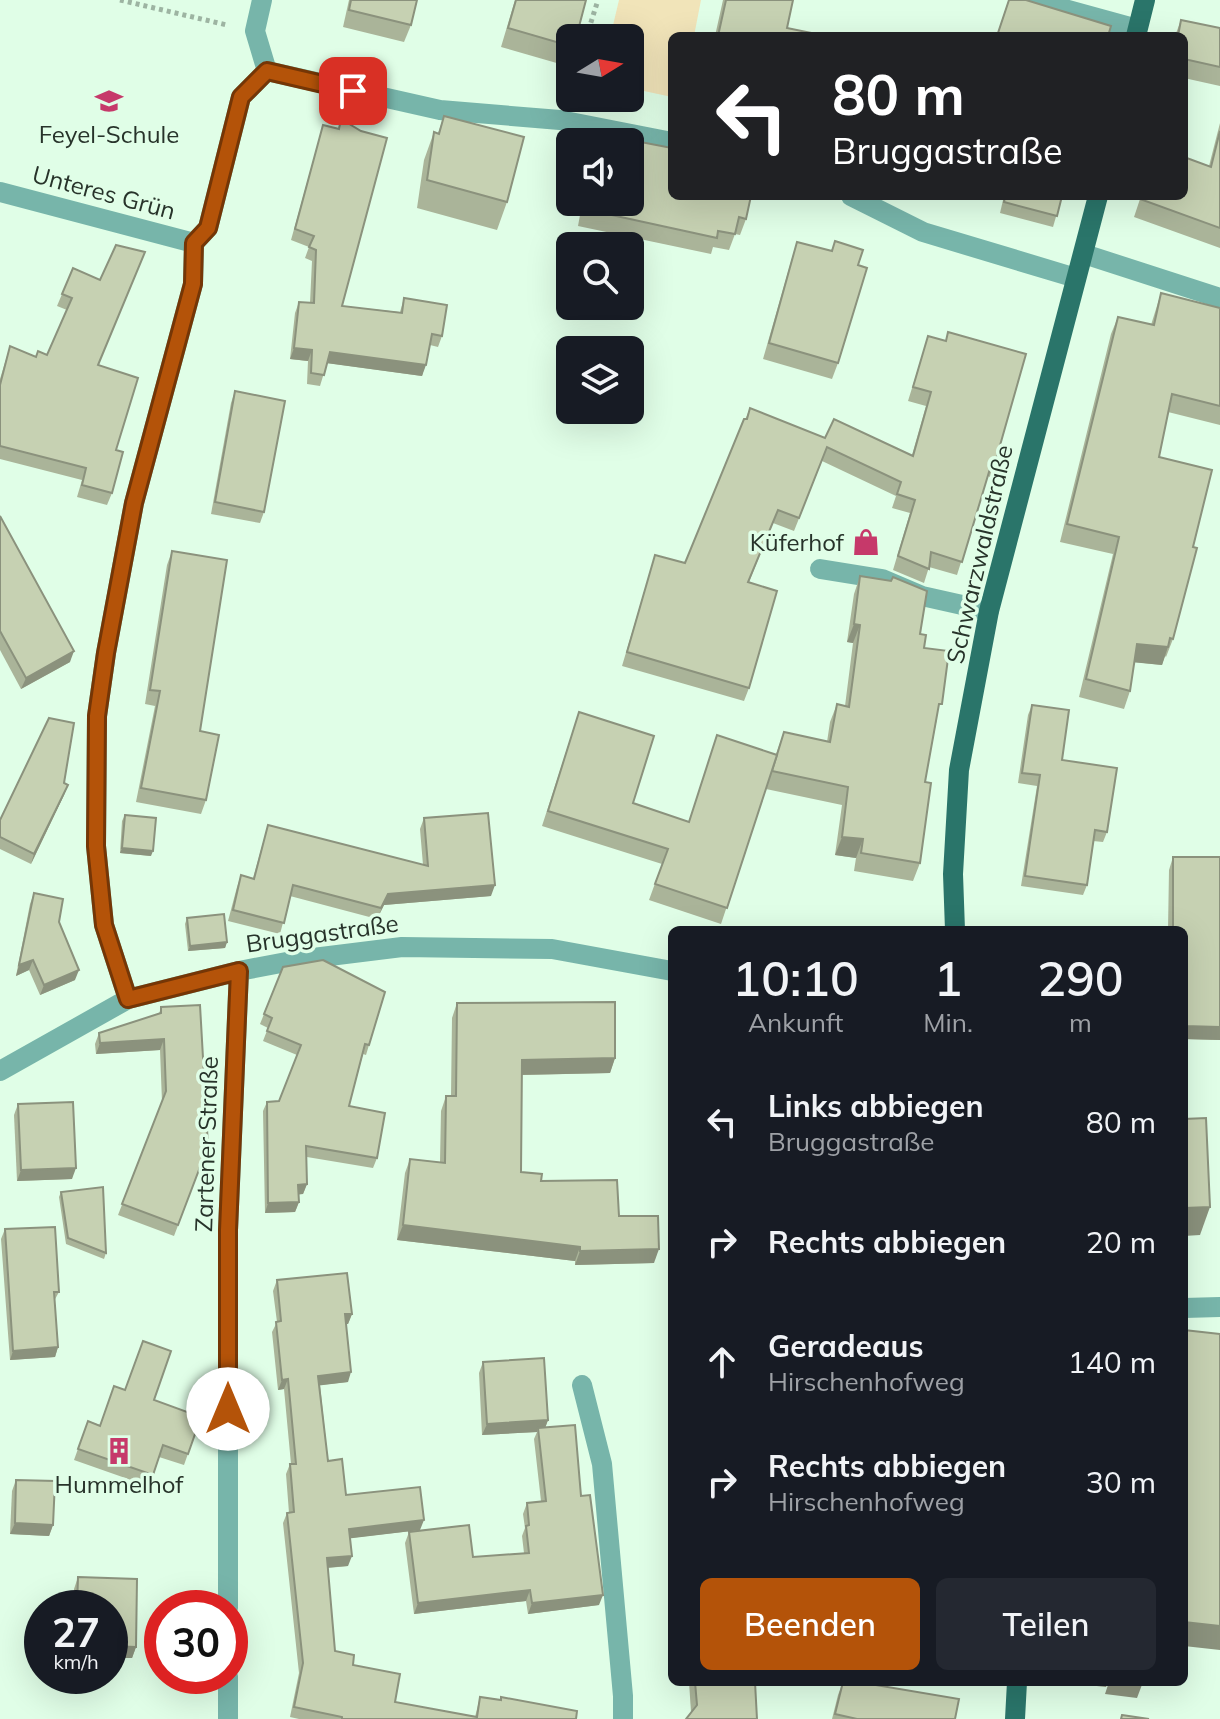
<!DOCTYPE html>
<html lang="de">
<head>
<meta charset="utf-8">
<style>
  :root { --surface:#171b24; --page:#242831; --text:#f1f3f6; --muted:#9ea1a6; --accent:#b45309 }
  body { margin:0; font-family:Mulish,sans-serif; background:var(--page); color:var(--text); height:100vh; display:flex; flex-direction:column; font-size:30px; white-space:nowrap }
  * { box-sizing:border-box; margin:0 }
  p { font-size:26px; color:var(--muted) }
  .icon { flex:none; width:44px; height:44px; fill:none; stroke:currentColor; stroke-width:2; stroke-linecap:round; stroke-linejoin:round }
  .map { position:relative; flex:1; overflow:hidden }
  .panel { position:absolute; left:668px; top:926px; width:520px; height:760px; display:flex; flex-direction:column; background:var(--surface); border-radius:12px; box-shadow:0 8px 32px #0002 }
  .panel>* { flex:none }
  .guide { position:absolute; left:668px; top:32px; width:520px; height:168px; border-radius:12px; box-shadow:0 8px 32px #0002; background:#202124; color:#fff; overflow:hidden }
  .needle { width:52px; rotate:79deg }
  .tools { position:absolute; left:556px; top:24px; display:grid; gap:16px }
  .tools a { display:grid; place-items:center; width:88px; height:88px; border-radius:12px; background:var(--surface); box-shadow:0 8px 32px #0002; font-size:40px }
  .speed { position:absolute; left:24px; top:1590px; display:flex; gap:16px; font-size:40px; font-weight:700; text-align:center }
  .speed>* { display:grid; place-content:center; width:104px; height:104px; border-radius:50%; background:var(--surface); box-shadow:0 8px 32px #0002; line-height:1 }
  .speed small { font-size:20px; font-weight:400 }
  .speed .limit { border:12px solid #d22; background:#fff; color:#111 }
  .pin { position:absolute; display:grid; place-items:center; width:68px; height:68px; color:#fff; margin:-34px; border-radius:16px; box-shadow:0 4px 12px #0006 }
  .me { position:absolute; width:88px; margin:-44px; rotate:0deg; stroke-linejoin:round; filter:drop-shadow(0 0 6px #0008) }
  .turn { display:flex; align-items:center; gap:28px; height:168px; padding:0 32px; font-size:36px }
  .turn .icon { width:104px; height:104px; stroke-width:2.5 }
  .turn b { display:block; font-size:56px; line-height:68px }
  .eta { display:flex; justify-content:space-evenly; align-items:center; height:136px; text-align:center }
  .eta b { font-size:48px; font-weight:600; line-height:56px }
  .cta { display:flex; gap:16px; margin-top:auto; padding:16px 32px }
  .cta a { flex:1; height:92px; border-radius:12px; background:var(--accent); color:#fff; font-size:32px; font-weight:600; line-height:92px; text-align:center }
  .cta a+a { background:var(--page); color:var(--text) }
  ul { padding:0; list-style:none }
  li { display:flex; align-items:center; gap:24px; height:120px; padding:0 32px }
  li div { flex:1 }
  li b { display:block; font-size:30px }
  li em { font-style:normal }
  .map>svg:first-child { display:block }
</style>
</head>
<body>
<div class="map">
<svg width="1220" height="1719" viewBox="0 0 1220 1719">
  <rect width="100%" height="100%" fill="#e0fee7"/>
  <path fill="#f1e4b9" d="M619,0H701L694,36H672V97L630,88V38H610Z"/>
  <g fill="none" stroke-linecap="round" stroke-linejoin="round">
    <g stroke="#9db4a2" stroke-width="5" stroke-dasharray="4 4" stroke-linecap="butt">
      <path d="M120,0L227,25"/>
      <path d="M586,38L598,0"/>
    </g>
    <g stroke="#77b5aa" stroke-width="20">
      <path d="M262,0L255,31L267,71"/>
      <path d="M1032,0L1137,29"/>
      <path d="M267,71L440,110L560,120L672,142"/>
      <path d="M0,192L194,243"/>
      <path d="M851,196L923,232L1076,278"/>
      <path d="M194,243L208,228L241,97L267,71"/>
      <path d="M1084,254L1220,298"/>
      <path d="M820,569L882,579L922,596L989,611"/>
      <path d="M128,999L104,925L96,846L97,716L106,653L134,503L193,284L194,243"/>
      <path d="M0,1071L128,999L239,971L297,960L402,947L552,949L672,971"/>
      <path d="M1184,1308L1220,1307"/>
      <path d="M582,1385L602,1464L623,1696V1719"/>
      <path d="M228,1608V1230L239,971"/>
      <path d="M228,1719V1676"/>
    </g>
    <g stroke="#2a756a" stroke-width="20">
      <path d="M1136,36L1145,0"/>
      <path d="M955,930L953,874L959,770L989,611L1098,196"/>
      <path d="M1015,1719L1017,1682"/>
    </g>
  </g>
  <g fill="#aab499">
    <path d="M349,0H417L411,25L404,42L343,27Z"/>
    <path d="M515,0H586L570,38V57L567,66L501,47Z"/>
    <path d="M723,0H793L787,28L826,36H715Z"/>
    <path d="M1181,20L1220,28V86L1184,78V36H1175Z"/>
    <path d="M444,116L507,202L497,230L417,208L424,160L434,132L438,133Z"/>
    <path d="M341,119L342,306L400,312L404,298L442,336L438,347L430,345L422,376L327,363L320,386L307,384L308,361L290,359L295,313L299,302L310,303L312,261L305,258L309,247L291,240L323,125L338,129Z"/>
    <path d="M1220,123V248L1134,217L1141,196L1209,166Z"/>
    <path d="M599,134L672,148V196H751L746,219L740,235L735,234L729,250L713,247L711,254L578,226L582,204L572,202H630V142H596Z"/>
    <path d="M570,182V202L566,201Z"/>
    <path d="M1004,196H1062L1053,227L1000,213Z"/>
    <path d="M797,242L858,265L838,363L832,379L763,359L792,258Z"/>
    <path d="M73,268L98,365L116,450L112,493L107,505L77,497L82,480L0,459V379L10,346L36,357L47,355L67,310L57,306Z"/>
    <path d="M1161,293L1220,308V425L1168,412L1159,457L1193,547L1173,639L1166,657L1165,656L1162,665L1134,662L1130,691L1124,709L1079,697L1113,554L1060,542L1111,334L1118,317L1151,325Z"/>
    <path d="M928,336L995,463L990,477L988,476L957,575L929,567L924,583L893,570L910,513L892,508L896,496L822,461L794,531L773,523L749,582V688L744,701L622,666L655,555L685,563L750,408L825,438L912,455L926,406L908,401Z"/>
    <path d="M235,391L264,512L260,523L211,514L231,403Z"/>
    <path d="M0,516L70,662L21,689L0,650Z"/>
    <path d="M172,551L206,800L201,814L136,802L155,706L145,704L167,565Z"/>
    <path d="M860,576L920,634L924,648L937,718L925,782L920,863L913,881L854,871L856,858L835,855L842,805L766,789L721,924L649,900L662,864L542,826L579,712L633,803L688,822L776,754L784,732L827,742L830,722L837,704L845,706L853,643L847,642L854,594Z"/>
    <path d="M1032,705L1062,760L1107,832L1103,842L1093,841L1087,885L1083,895L1021,886L1037,786L1018,783L1028,715Z"/>
    <path d="M64,783L68,785L64,795L31,864L0,849V820Z"/>
    <path d="M125,815L151,856L120,853L122,821Z"/>
    <path d="M424,818L491,896L384,905L377,919L290,896L280,934L228,921L237,887L241,875L253,878L268,825L423,865L420,829Z"/>
    <path d="M1173,857H1220V1040L1184,1039V930H1168L1169,870Z"/>
    <path d="M34,893L59,922L75,980L40,995L29,970L16,976L30,904Z"/>
    <path d="M187,918L227,942L225,948L188,951L185,924Z"/>
    <path d="M283,967L369,1045L366,1055L363,1054L349,1106L377,1158L373,1168L307,1157V1184L303,1194H298L299,1202L295,1212L265,1213L263,1111L267,1102L279,1101L297,1055L263,1041L268,1028L260,1024Z"/>
    <path d="M457,1003L615,1058L610,1073L522,1075L521,1172L619,1216L654,1263L575,1265V1261L397,1240L405,1173L410,1159L440,1162L441,1111L446,1096H451L452,1018Z"/>
    <path d="M161,1007L208,1146L174,1236L118,1215L162,1102L160,1050L96,1054L95,1044L99,1033L159,1014Z"/>
    <path d="M18,1104L72,1179L17,1181L14,1115Z"/>
    <path d="M61,1192L106,1253L104,1259L66,1244L59,1197Z"/>
    <path d="M5,1229L59,1292L54,1301L58,1347L55,1357L10,1360L1,1239Z"/>
    <path d="M277,1280L352,1314L348,1324H346L348,1382L320,1385L328,1461L346,1495L420,1530L350,1538L348,1566L328,1568L335,1651L353,1665L395,1702L475,1717L480,1697L576,1719H299L290,1717L299,1673L283,1523L287,1513H289L286,1474L290,1464H291L284,1389L278,1390L272,1332L277,1322L273,1291Z"/>
    <path d="M483,1362L548,1420L545,1428L581,1496L599,1605L528,1614L526,1601L414,1614L405,1543L409,1532L473,1557L524,1553L522,1536L525,1528L523,1514L527,1503L541,1501L534,1439L537,1432L482,1435L479,1373Z"/>
    <path d="M154,1400L201,1417L184,1465L159,1457L148,1486L74,1460L88,1421L100,1425Z"/>
    <path d="M16,1480L53,1525L49,1536L10,1534L12,1491Z"/>
    <path d="M78,1577L137,1579L136,1647L132,1658H110V1608H74V1589Z"/>
    <path d="M689,1682H755L691,1712Z"/>
    <path d="M843,1682L955,1719H832L838,1695Z"/>
  </g>
  <g fill="#8b927d">
    <path d="M294,348L312,350L308,361L290,359Z"/>
    <path d="M330,352L426,365L422,376L326,363Z"/>
    <path d="M854,624L860,625L853,643L847,642Z"/>
    <path d="M1137,644L1168,647L1162,665L1131,662Z"/>
    <path d="M74,651L70,662L21,689L26,678Z"/>
    <path d="M68,785L64,795L31,864L34,854Z"/>
    <path d="M842,837L863,839L856,858L835,855Z"/>
    <path d="M122,848L153,851L151,856L120,853Z"/>
    <path d="M495,885L491,896L384,905L377,919L388,894Z"/>
    <path d="M227,942L225,948L188,951L190,946Z"/>
    <path d="M33,960L29,970L16,976L19,965Z"/>
    <path d="M79,970L75,980L40,995L44,985Z"/>
    <path d="M1184,1026L1220,1027V1040L1184,1039Z"/>
    <path d="M164,1039L160,1050L96,1054L100,1043Z"/>
    <path d="M615,1058L610,1073L516,1075L522,1060Z"/>
    <path d="M76,1168L72,1179L17,1181L21,1170Z"/>
    <path d="M307,1184L303,1194L295,1195L298,1185Z"/>
    <path d="M299,1202L295,1212L265,1213L268,1203Z"/>
    <path d="M1210,1207L1200,1235L1184,1236V1208Z"/>
    <path d="M403,1225L580,1247L575,1261L397,1240Z"/>
    <path d="M659,1249L654,1263L575,1265L580,1251Z"/>
    <path d="M345,1314H352L348,1324H341Z"/>
    <path d="M58,1347L55,1357L10,1360L13,1351Z"/>
    <path d="M351,1372L348,1382L315,1386L318,1376Z"/>
    <path d="M288,1379L284,1389L278,1390L282,1380Z"/>
    <path d="M548,1420L544,1431L538,1428L537,1432L482,1435L487,1424Z"/>
    <path d="M424,1520L420,1530L345,1539L349,1529Z"/>
    <path d="M15,1523L53,1525L49,1536L10,1534Z"/>
    <path d="M352,1556L348,1566L323,1568L327,1558Z"/>
    <path d="M530,1590L526,1601L414,1614L418,1603Z"/>
    <path d="M603,1595L599,1605L528,1614L532,1603Z"/>
    <path d="M1184,1622L1220,1626V1650L1184,1646Z"/>
    <path d="M110,1646L136,1647L132,1658H110Z"/>
    <path d="M1078,1682H1108L1106,1687L1078,1684Z"/>
    <path d="M1109,1682H1143L1137,1698L1105,1694Z"/>
  </g>
  <g fill="#c6d1b2" stroke="#8b927d" stroke-width="2">
    <path d="M351,0H417L411,25L349,10Z"/>
    <path d="M516,0H586L576,38H570V46L508,28Z"/>
    <path d="M726,0H793L787,28L826,36H718Z"/>
    <path d="M1009,0H1026L1111,26L1108,36H997Z"/>
    <path d="M1181,20L1220,28V67L1184,59V36H1178Z"/>
    <path d="M444,116L524,137L507,202L427,180L434,132L439,134Z"/>
    <path d="M341,119L361,131L387,138L342,306L402,313L404,298L447,305L442,336L432,334L426,365L330,352L324,375L311,373L312,350L294,348L299,302L314,303L316,250L309,247L314,236L295,229L323,125L339,129Z"/>
    <path d="M1220,131V228L1140,199L1142,196H1184V157L1211,167Z"/>
    <path d="M599,134L672,148V196H751L746,219L739,217L735,234L718,231L717,238L584,209L585,202H630V142H597Z"/>
    <path d="M1005,196H1062L1057,216L1004,202Z"/>
    <path d="M835,241L863,250L858,265L867,268L838,363L769,343L797,242L832,251Z"/>
    <path d="M116,245L145,252L98,365L138,378L116,450L123,452L112,493L82,485L86,468L0,446V385L10,346L36,357L38,351L47,355L72,298L62,294L73,268L100,280Z"/>
    <path d="M1161,293L1220,308V406L1172,394L1159,457L1212,470L1193,547L1197,548L1173,639L1170,638L1168,647L1137,644L1130,691L1086,679L1119,537L1067,524L1118,317L1154,325Z"/>
    <path d="M948,332L1026,354L995,463L992,462L962,562L931,552L929,569L898,556L915,500L897,494L901,482L827,447L799,518L778,510L748,582L777,591L749,688L627,652L655,555L685,563L744,419H747L750,408L825,438L834,419L913,456L931,392L913,387L928,336L946,341Z"/>
    <path d="M235,391L285,401L264,512L215,502Z"/>
    <path d="M0,516L74,651L26,678L0,631Z"/>
    <path d="M172,551L227,560L200,731L219,735L206,800L141,788L160,691L150,690Z"/>
    <path d="M860,576L891,581L893,577L927,591L920,634L926,635L924,648L949,651L942,704H939L925,782L931,783L920,863L861,853L863,839L842,837L848,787L772,771L784,732L830,742L837,704L849,707L860,625L854,624Z"/>
    <path d="M1032,705L1069,710L1062,760L1117,768L1107,832L1095,830L1087,885L1025,876L1040,775L1022,773Z"/>
    <path d="M579,712L654,736L633,803L689,822L717,735L777,755L727,908L655,884L668,849L548,811Z"/>
    <path d="M49,718L74,723L64,783L68,785L34,854L0,837V820Z"/>
    <path d="M488,813L495,885L388,894L381,908L293,885L284,923L233,910L241,875L254,879L268,825L428,866L424,818Z"/>
    <path d="M125,815L156,818L153,851L122,848Z"/>
    <path d="M1173,857H1220V1027L1184,1026V930H1173Z"/>
    <path d="M34,893L63,899L59,922L79,970L44,985L33,960L19,965Z"/>
    <path d="M224,914L227,942L190,946L187,918Z"/>
    <path d="M323,960L385,992L369,1045L365,1044L349,1106L385,1113L377,1158L306,1146L307,1184L298,1185L299,1202L268,1203L267,1102L279,1101L301,1045L267,1031L272,1018L264,1014L283,967Z"/>
    <path d="M615,1002V1058L522,1060L521,1172L542,1174L541,1181L617,1180L619,1216H658L659,1249L580,1251V1247L403,1225L410,1159L445,1163L446,1096H456L457,1003Z"/>
    <path d="M200,1005L208,1146L178,1225L122,1204L166,1091L164,1039L100,1043L99,1033L161,1013V1007Z"/>
    <path d="M73,1102L76,1168L21,1170L18,1104Z"/>
    <path d="M1206,1118L1210,1207L1184,1208V1119Z"/>
    <path d="M103,1187L106,1253L68,1238L61,1192Z"/>
    <path d="M55,1227L59,1292H54L58,1347L13,1351L5,1229Z"/>
    <path d="M347,1273L352,1314H345L351,1372L318,1376L328,1461L342,1459L346,1495L420,1487L424,1520L349,1529L352,1556L327,1558L335,1651L354,1655L353,1665L400,1674L395,1702L477,1717L480,1697L501,1700V1697L577,1711L576,1719H342V1717L294,1707L303,1663L287,1513L294,1512L290,1464H296L288,1379L282,1380L276,1322L281,1321L277,1280Z"/>
    <path d="M1184,1330L1220,1334V1626L1184,1622Z"/>
    <path d="M143,1341L171,1351L154,1400L201,1417L188,1454L163,1445L153,1475L78,1449L88,1421L100,1426L114,1386L125,1390Z"/>
    <path d="M544,1358L548,1420L487,1424L483,1362Z"/>
    <path d="M575,1425L581,1496L590,1495L603,1595L532,1603L530,1590L418,1603L409,1532L469,1525L473,1557L529,1553L526,1526L529,1525L527,1503L546,1501L538,1428Z"/>
    <path d="M16,1480L55,1481L53,1525L15,1523Z"/>
    <path d="M78,1577L137,1579L136,1647L110,1646V1608H77Z"/>
    <path d="M695,1682H755L757,1719H686L697,1705Z"/>
    <path d="M843,1682H858L959,1699L955,1719H857L835,1714Z"/>
    <path d="M1122,1715L1149,1719H1121Z"/>
  </g>
  <g fill="none" stroke-linecap="round" stroke-linejoin="round">
    <g stroke="#753606" stroke-width="20">
      <path id="route" d="M228,1409V1230L239,971L128,999L104,925L96,846L97,716L106,653L134,503L193,284L194,243L208,228L241,97L267,71L353,91"/>
    </g>
    <use href="#route" stroke="#b45309" stroke-width="14"/>
  </g>
  <defs>
    <g id="school-bare" transform="scale(2.16)"><path d="M0-5L7-2L0 1L-7-2ZM-4 1L0 2.5L4 1V4Q0 6-4 4Z" fill="#c6396a" stroke="#e0fee7" stroke-width="2.5" paint-order="stroke"/></g>
    <g id="shop-bare" transform="scale(2.16)"><path d="M-5-2.5h2.3a2.7 3.5 0 0 1 5.4 0H5L5.5 6h-11ZM-1.5-2.5h3a1.5 2.3 0 0 0-3 0Z" fill="#c6396a" stroke="#e0fee7" stroke-width="2.5" paint-order="stroke"/></g>
    <g id="building-bare" transform="scale(2.16)"><path d="M-4-6H4V6H1V3H-1V6H-4ZM-2.5-4.3h1.7v1.8h-1.7ZM.8-4.3h1.7v1.8H.8ZM-2.5-1h1.7V.8h-1.7ZM.8-1h1.7V.8H.8Z" fill="#c6396a" stroke="#e0fee7" stroke-width="2.5" paint-order="stroke"/></g>
  </defs>
  <g fill-rule="evenodd">
    <use href="#school-bare" x="109" y="101"/>
    <use href="#shop-bare" x="866" y="542"/>
    <use href="#building-bare" x="119" y="1451"/>
  </g>
  <g text-anchor="middle" dominant-baseline="central" stroke-width="7" stroke-linejoin="round" paint-order="stroke">
    <g font-size="24" fill="#27332a" stroke="#e0fee7">
      <text x="109" y="134">Feyel-Schule</text>
      <text x="844" y="542" text-anchor="end">Küferhof</text>
      <text x="119" y="1484">Hummelhof</text>
    </g>
    <g font-size="24" fill="#27332a" stroke="#e0fee7">
      <text transform="translate(104 192) rotate(15)">Unteres Grün</text>
      <text transform="translate(979 554) rotate(-77)">Schwarzwaldstraße</text>
      <text transform="translate(322 933) rotate(-8)">Bruggastraße</text>
      <text transform="translate(206 1144) rotate(-88)">Zartener Straße</text>
    </g>
  </g>
</svg>
<div class="tools">
<a><svg class="needle" viewBox="-14 -14 28 28"><path d="M0-13l5 13h-10z" fill="#e53935"/><path d="M0 13l5-13h-10z" fill="#9ea1a6"/></svg></a>
<a><svg class="icon" aria-label="sound" viewBox="0 0 24 24"><path d="M4 9h4l5-4v14l-5-4H4zM17 9q2 3 0 6"/></svg></a>
<a><svg class="icon" aria-label="search" viewBox="0 0 24 24"><circle cx="10" cy="10" r="6"/><path d="M15 15l6 6"/></svg></a>
<a><svg class="icon" aria-label="layers" viewBox="0 0 24 24"><path d="M12 4l9 5-9 5-9-5zM3 14l9 5 9-5"/></svg></a>
</div>
<div class="speed"><div>27<small>km/h</small></div><div class="limit">30</div></div>
<div class="pin" style="left:353px;top:91px;background:#d93025"><svg class="icon" aria-label="arrive" viewBox="0 0 24 24"><path d="M6 21V4h12l-3 4 3 4H6"/></svg></div>
<svg class="me" style="left:228px;top:1409px" viewBox="-20 -20 40 40"><circle r="19" fill="#fff"/><path d="M0-13L10 11 0 6-10 11z" fill="#b45309"/></svg>
<div class="guide">
<div class="turn"><svg class="icon" aria-label="left" viewBox="0 0 24 24"><path d="M17 20v-9H6M10 6l-5 5 5 5"/></svg><div><b>80 m</b>Bruggastraße</div></div>
</div>
<section class="panel">
<div class="eta">
<div><b>10:10</b><p>Ankunft</p></div>
<div><b>1</b><p>Min.</p></div>
<div><b>290</b><p>m</p></div>
</div>
<ul>
<li><svg class="icon" aria-label="left" viewBox="0 0 24 24"><path d="M17 20v-9H6M10 6l-5 5 5 5"/></svg><div><b>Links abbiegen</b><p>Bruggastraße</p></div><em>80 m</em></li>
<li><svg class="icon" aria-label="right" viewBox="0 0 24 24"><path d="M7 20v-9h11M14 6l5 5-5 5"/></svg><div><b>Rechts abbiegen</b></div><em>20 m</em></li>
<li><svg class="icon" aria-label="ahead" viewBox="0 0 24 24"><path d="M12 20V5M6 11l6-6 6 6"/></svg><div><b>Geradeaus</b><p>Hirschenhofweg</p></div><em>140 m</em></li>
<li><svg class="icon" aria-label="right" viewBox="0 0 24 24"><path d="M7 20v-9h11M14 6l5 5-5 5"/></svg><div><b>Rechts abbiegen</b><p>Hirschenhofweg</p></div><em>30 m</em></li>
</ul>
<div class="cta"><a>Beenden</a><a>Teilen</a></div>
</section>
</div>
</body>
</html>
